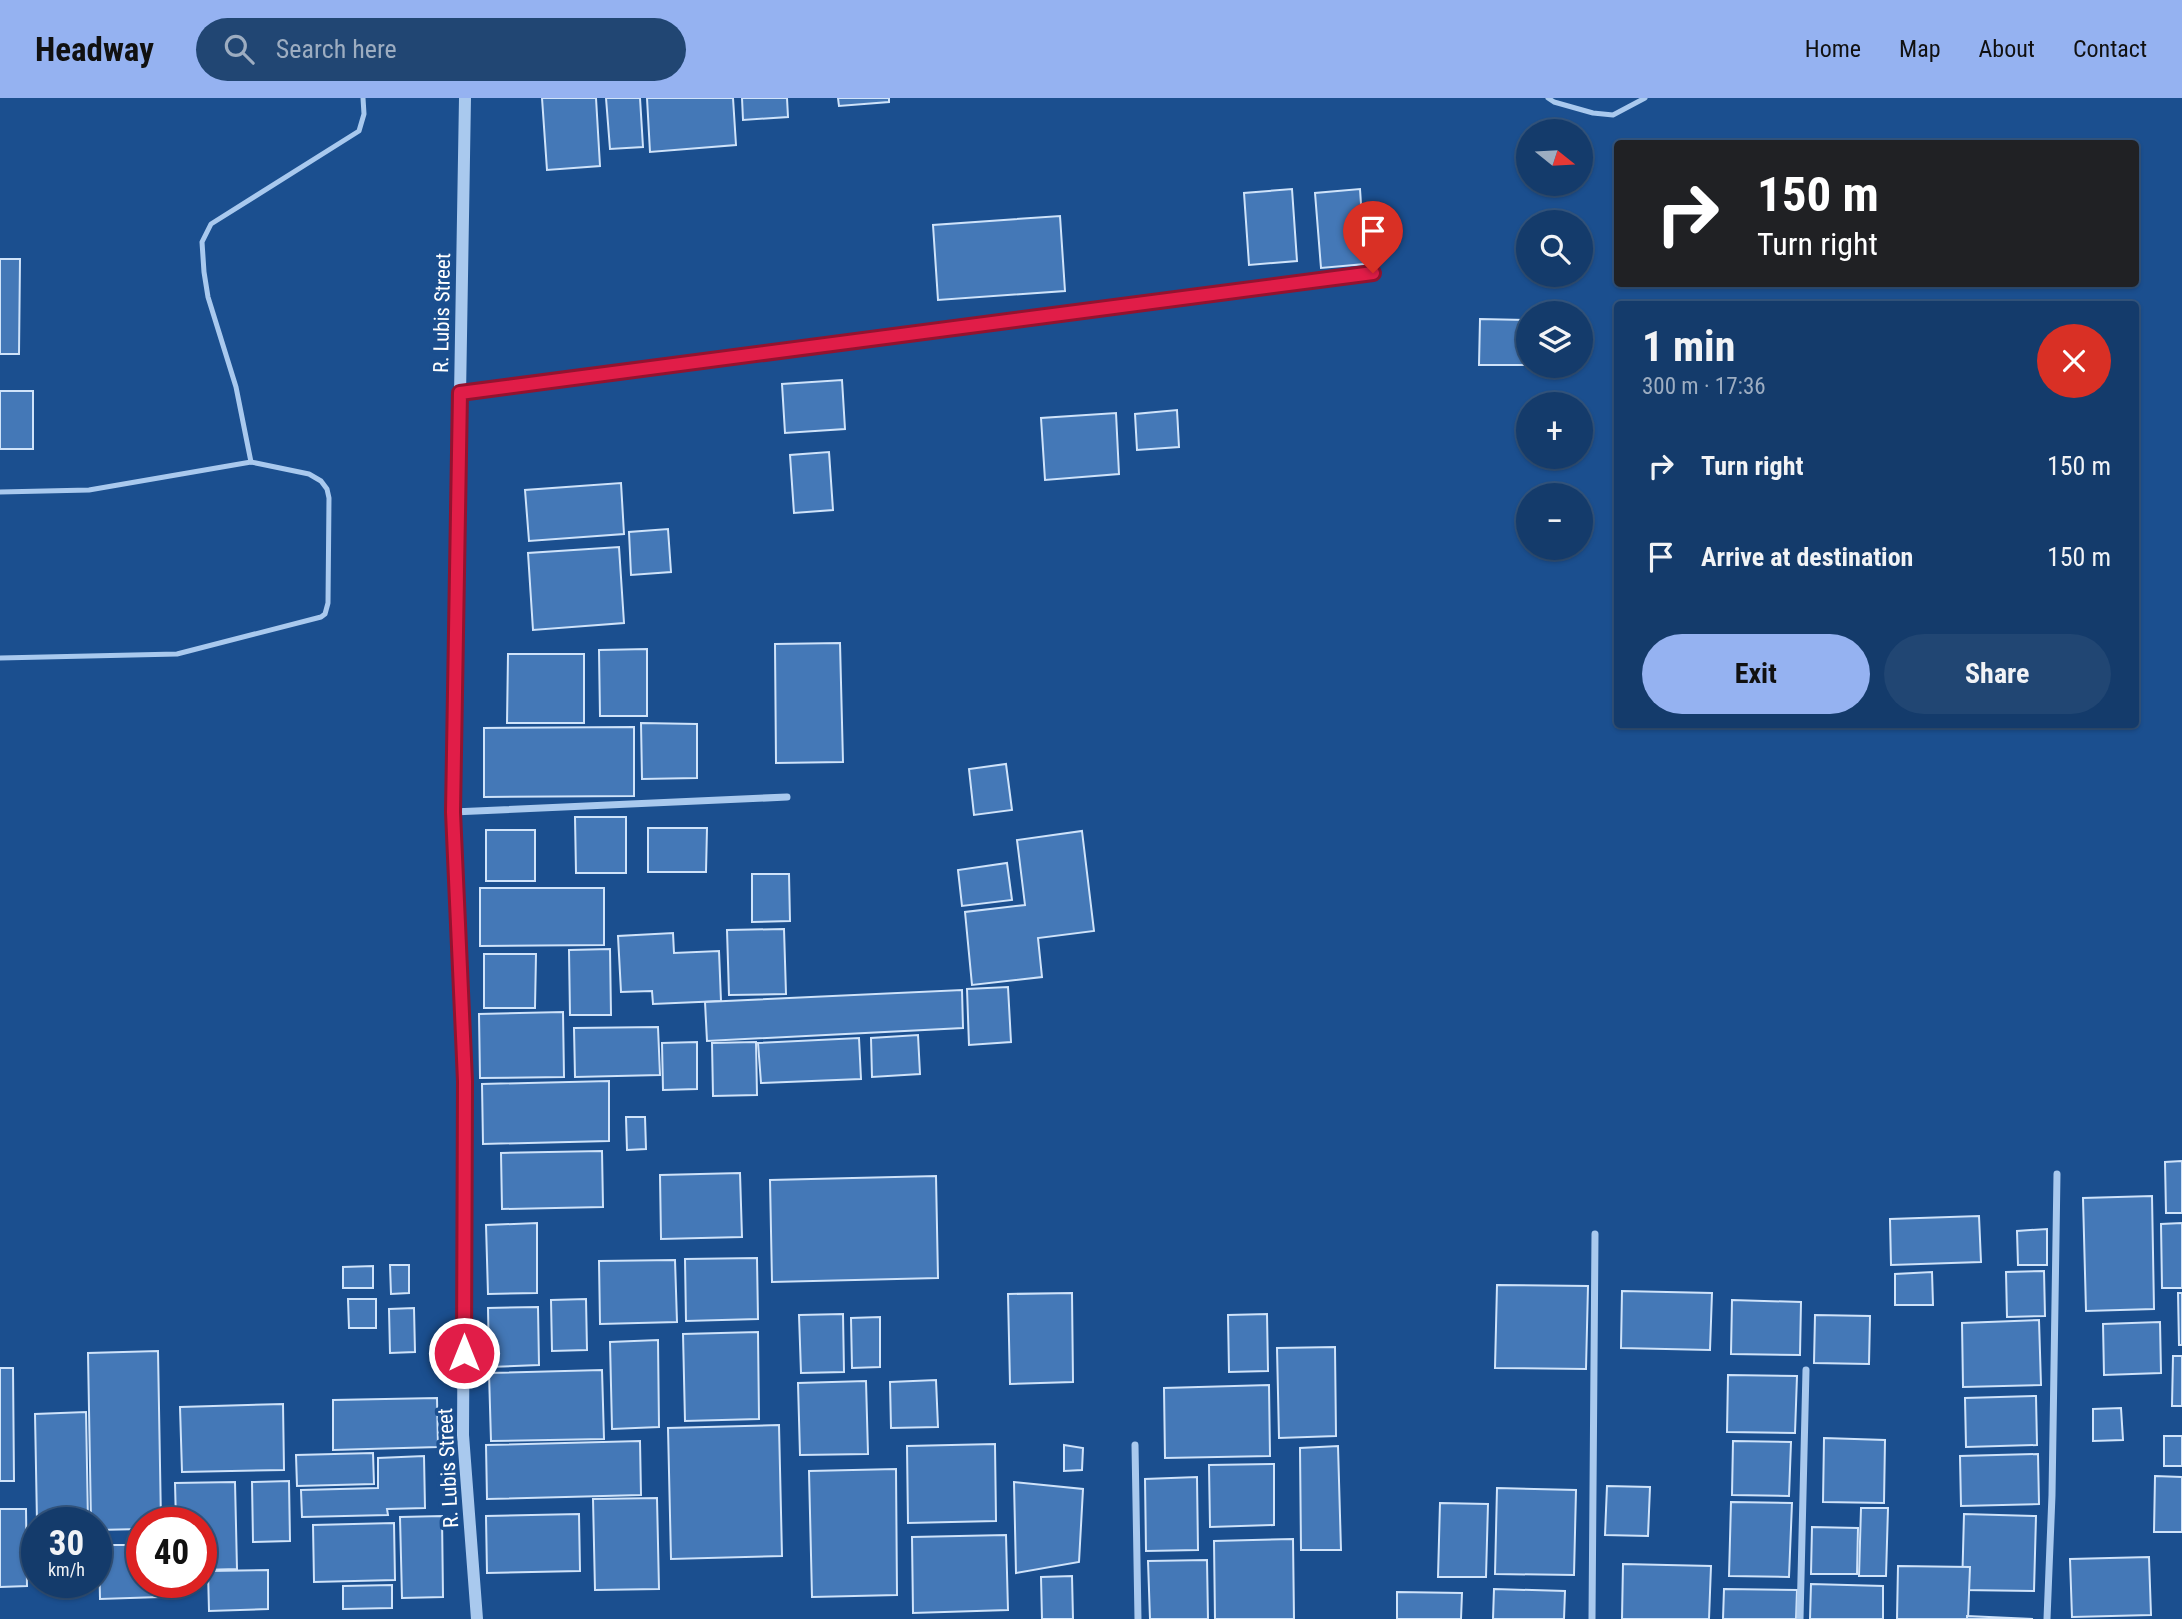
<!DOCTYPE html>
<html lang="en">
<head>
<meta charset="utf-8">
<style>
  :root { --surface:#143b6b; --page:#214673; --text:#f1f3f6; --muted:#9dadc1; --line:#33557e; --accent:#95b2f1 }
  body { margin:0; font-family:"Roboto Condensed",sans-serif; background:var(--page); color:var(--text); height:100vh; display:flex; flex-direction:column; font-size:26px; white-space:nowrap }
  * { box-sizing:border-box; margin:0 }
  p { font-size:23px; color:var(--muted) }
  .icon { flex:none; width:38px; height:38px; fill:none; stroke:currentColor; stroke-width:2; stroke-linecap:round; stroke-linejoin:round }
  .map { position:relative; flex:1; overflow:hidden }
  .drawer { position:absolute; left:1614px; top:203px; width:525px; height:427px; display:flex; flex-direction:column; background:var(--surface); border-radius:7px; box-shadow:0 2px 5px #0004,0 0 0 2px var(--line) }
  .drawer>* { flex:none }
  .banner { position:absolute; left:1614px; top:42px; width:525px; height:147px; border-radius:7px; box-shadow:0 2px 5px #0004,0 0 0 2px var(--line); background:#202124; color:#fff; overflow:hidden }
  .needle { width:46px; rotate:108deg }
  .tools { position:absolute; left:1516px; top:21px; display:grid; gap:14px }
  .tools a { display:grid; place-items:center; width:77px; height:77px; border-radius:50%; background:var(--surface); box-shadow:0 2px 5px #0004,0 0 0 2px var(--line); font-size:35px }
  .speed { position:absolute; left:21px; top:1409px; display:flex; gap:14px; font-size:35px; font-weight:700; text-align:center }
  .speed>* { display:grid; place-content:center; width:91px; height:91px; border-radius:50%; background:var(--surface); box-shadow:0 2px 5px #0004,0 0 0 2px var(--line); line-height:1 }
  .speed small { font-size:18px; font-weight:400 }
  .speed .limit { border:10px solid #d22; background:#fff; color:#111 }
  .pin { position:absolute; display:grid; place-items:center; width:60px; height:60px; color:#fff; margin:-72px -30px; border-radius:50% 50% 50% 0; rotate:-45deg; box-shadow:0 0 7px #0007 }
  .pin .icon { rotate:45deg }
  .me { position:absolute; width:77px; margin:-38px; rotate:0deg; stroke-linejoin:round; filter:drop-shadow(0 0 5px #0008) }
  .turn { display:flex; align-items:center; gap:24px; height:147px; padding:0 28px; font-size:32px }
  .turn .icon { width:91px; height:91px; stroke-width:2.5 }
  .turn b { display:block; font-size:49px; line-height:60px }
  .round { display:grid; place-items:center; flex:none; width:74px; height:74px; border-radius:37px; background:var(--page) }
  .headline { display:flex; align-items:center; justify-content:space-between; height:119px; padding:0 28px }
  h1 { font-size:42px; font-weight:700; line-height:52px }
  .cta { display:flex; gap:14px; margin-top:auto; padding:14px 28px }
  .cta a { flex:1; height:80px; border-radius:42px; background:var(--accent); color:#111; font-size:28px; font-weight:700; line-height:80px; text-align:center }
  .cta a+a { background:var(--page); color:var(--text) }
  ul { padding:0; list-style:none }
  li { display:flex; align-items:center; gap:21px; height:91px; padding:0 28px }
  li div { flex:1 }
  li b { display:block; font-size:26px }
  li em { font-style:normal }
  header { display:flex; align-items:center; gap:42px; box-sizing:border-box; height:98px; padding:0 35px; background:var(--accent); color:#111 }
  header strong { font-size:33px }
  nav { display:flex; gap:38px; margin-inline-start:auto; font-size:24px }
  .search { width:490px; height:63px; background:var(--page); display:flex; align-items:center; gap:18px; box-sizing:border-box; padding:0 24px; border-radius:38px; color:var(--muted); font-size:26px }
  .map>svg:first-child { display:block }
</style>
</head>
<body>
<header>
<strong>Headway</strong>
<div class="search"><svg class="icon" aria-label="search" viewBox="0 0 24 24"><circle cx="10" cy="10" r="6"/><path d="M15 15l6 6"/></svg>Search here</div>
<nav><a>Home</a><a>Map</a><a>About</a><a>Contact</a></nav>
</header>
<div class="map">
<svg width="2182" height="1521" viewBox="0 0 2182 1521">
  <rect width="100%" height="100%" fill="#1b4f8f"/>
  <g fill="#4478b7" stroke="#cfe3fa" stroke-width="2">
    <path d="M542,0H596L600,68L547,72Z"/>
    <path d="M606,0H640L643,49L610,51Z"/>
    <path d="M647,0H733L736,47L650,54Z"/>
    <path d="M742,0H787L788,19L743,22Z"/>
    <path d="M838,0H889V4L839,8Z"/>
    <path d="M1292,91L1297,163L1249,167L1244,95Z"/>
    <path d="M1360,91L1365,166L1321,170L1315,95Z"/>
    <path d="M1060,118L1065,193L938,202L933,127Z"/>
    <path d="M0,161H20L19,256H0Z"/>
    <path d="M1480,221L1527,222V267H1479Z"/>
    <path d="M842,282L845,331L785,335L782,286Z"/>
    <rect x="0" y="293" width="33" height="58"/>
    <path d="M1177,312L1179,349L1137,352L1135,316Z"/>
    <path d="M1116,315L1119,376L1045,382L1041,320Z"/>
    <path d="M829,354L833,412L794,415L790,357Z"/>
    <path d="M621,385L624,436L529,443L525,392Z"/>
    <path d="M668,431L671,474L631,477L629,434Z"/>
    <path d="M619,449L624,525L533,532L528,455Z"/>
    <path d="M840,545L843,664L776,665L775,546Z"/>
    <path d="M647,551V618H600L599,552Z"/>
    <path d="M508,556H584V625H507Z"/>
    <path d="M641,625L697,626V680L642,681Z"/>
    <path d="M634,629V698L484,699V630Z"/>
    <path d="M1006,666L1012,712L974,717L969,671Z"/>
    <path d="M575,719H626V775H576Z"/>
    <path d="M648,730H707L706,774H648Z"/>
    <rect x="486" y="732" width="49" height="51"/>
    <path d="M1082,733L1094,833L1038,840L1042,879L972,887L965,814L1025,807L1017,742Z"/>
    <path d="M1007,765L1012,802L962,808L958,772Z"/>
    <path d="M752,776H789L790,823L752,824Z"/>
    <path d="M480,790H604V847L480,848Z"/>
    <path d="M784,831L786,896L729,897L727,832Z"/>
    <path d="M673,835L674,855L719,853L721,903L653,906L652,893L621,894L618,838Z"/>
    <path d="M610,851L611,917H570L569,852Z"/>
    <path d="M484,856H536L535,910H484Z"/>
    <path d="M1008,889L1011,944L969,947L967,891Z"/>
    <path d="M962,892L963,930L707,943L705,904Z"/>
    <path d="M563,914L564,979L480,980L479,916Z"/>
    <path d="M658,929L660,977L575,979L574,930Z"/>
    <path d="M918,937L920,976L872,979L871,940Z"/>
    <path d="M859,940L861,981L761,985L758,945Z"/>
    <path d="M697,944V991L663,992L662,945Z"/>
    <path d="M756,944L757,997L713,998L712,945Z"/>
    <path d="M609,983V1043L483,1046L482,986Z"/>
    <path d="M626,1019H645L646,1051L627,1052Z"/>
    <path d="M602,1053L603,1109L502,1111L501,1055Z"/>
    <path d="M2182,1063V1115H2166L2165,1064Z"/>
    <path d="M740,1075L742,1139L661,1141L660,1077Z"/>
    <path d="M936,1078L938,1180L772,1184L770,1082Z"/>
    <path d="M2152,1098L2154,1211L2086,1213L2083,1100Z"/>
    <path d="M1979,1118L1981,1164L1891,1167L1890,1121Z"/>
    <path d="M537,1125V1195L488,1196L486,1127Z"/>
    <path d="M2182,1125V1190H2162L2161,1126Z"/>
    <path d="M2047,1131V1167H2018L2017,1133Z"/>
    <path d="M757,1160L758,1221L686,1223L685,1161Z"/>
    <path d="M675,1162L677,1224L600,1226L599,1163Z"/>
    <path d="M390,1167H409V1195L391,1196Z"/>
    <path d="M373,1168V1190H343V1169Z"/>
    <path d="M2044,1173L2045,1218L2007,1219L2006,1174Z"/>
    <path d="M1932,1174L1933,1207H1895V1176Z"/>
    <path d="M1497,1187L1588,1188L1586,1271L1495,1270Z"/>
    <path d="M1622,1193L1712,1195L1710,1252L1621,1250Z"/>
    <path d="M1072,1195L1073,1284L1010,1286L1008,1196Z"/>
    <path d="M2178,1195H2182V1247H2179Z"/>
    <path d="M348,1201H376V1230H349Z"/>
    <path d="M586,1201L587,1252L552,1253L551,1202Z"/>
    <path d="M1732,1202L1801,1204L1800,1257L1731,1256Z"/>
    <path d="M538,1209L539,1267L489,1269L488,1210Z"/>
    <path d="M414,1210L415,1254L390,1255L389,1211Z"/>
    <path d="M843,1216L844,1274L801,1275L799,1217Z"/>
    <path d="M1267,1216L1268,1273L1229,1274L1228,1217Z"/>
    <path d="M1815,1217L1870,1218L1869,1266L1814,1265Z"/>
    <path d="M880,1219V1269L852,1270L851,1220Z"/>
    <path d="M2039,1222L2041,1287L1963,1289L1962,1225Z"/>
    <path d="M2160,1224L2161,1275L2104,1277L2103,1226Z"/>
    <path d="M758,1234L759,1321L685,1323L683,1236Z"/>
    <path d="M658,1242L659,1329L612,1331L610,1244Z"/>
    <path d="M1335,1249L1336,1338L1279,1340L1277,1250Z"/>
    <path d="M158,1253L161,1424H142V1431L96,1432V1424H91L88,1255Z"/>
    <path d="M2173,1258H2182V1308H2172Z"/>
    <path d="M0,1270H13L14,1383H0Z"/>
    <path d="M602,1272L604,1341L491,1343L489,1275Z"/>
    <path d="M1728,1277L1797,1278L1795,1335L1727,1334Z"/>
    <path d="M936,1282L938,1329L891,1330L890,1284Z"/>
    <path d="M866,1283L868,1356L800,1357L798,1285Z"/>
    <path d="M1269,1287L1270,1358L1165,1360L1164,1290Z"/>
    <path d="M2036,1298L2037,1347L1966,1349L1965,1300Z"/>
    <path d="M437,1300L438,1349L333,1352V1302Z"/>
    <path d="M283,1306L284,1372L182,1374L180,1309Z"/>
    <path d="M2121,1310L2123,1342L2093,1343V1311Z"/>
    <path d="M86,1314L88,1424H37L35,1316Z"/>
    <path d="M779,1327L782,1458L671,1461L668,1330Z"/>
    <rect x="2164" y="1338" width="18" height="30"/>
    <path d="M1824,1340L1885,1342L1884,1405L1823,1404Z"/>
    <path d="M640,1343L641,1397L487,1401L486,1347Z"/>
    <path d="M1733,1343L1791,1344L1789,1398L1732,1397Z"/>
    <path d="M995,1346L996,1423L908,1425L907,1348Z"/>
    <path d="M1064,1347L1083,1350L1082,1372L1064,1373Z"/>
    <path d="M1338,1348L1341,1452H1301L1300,1350Z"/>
    <path d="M373,1355L374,1386L297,1388L296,1357Z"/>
    <path d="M2038,1356L2039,1406L1961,1408L1960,1358Z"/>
    <path d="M424,1358L425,1410L387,1411L388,1417L302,1419L301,1392L378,1390V1360Z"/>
    <path d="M1274,1366V1427L1210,1429L1209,1367Z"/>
    <path d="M896,1371L897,1497L812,1499L809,1373Z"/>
    <path d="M2155,1378L2182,1379V1434H2154Z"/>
    <path d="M1197,1379L1198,1452L1146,1453L1145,1381Z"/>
    <path d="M289,1383L290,1443L253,1444L252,1384Z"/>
    <path d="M235,1384L237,1471L201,1472V1424H176L175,1385Z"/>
    <path d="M1014,1384L1083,1391L1079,1464L1016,1475Z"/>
    <path d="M1607,1388L1650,1389L1648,1438L1605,1437Z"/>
    <path d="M1497,1390L1576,1392L1574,1477L1495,1476Z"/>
    <path d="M657,1400L659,1491L595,1492L593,1401Z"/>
    <path d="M1731,1404L1792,1405L1789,1479L1729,1478Z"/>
    <path d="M1440,1405L1488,1406L1486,1479H1438Z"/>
    <path d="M1861,1410H1888L1886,1478H1859Z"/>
    <path d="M0,1411H26L27,1488L0,1489Z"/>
    <path d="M579,1416L580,1473L487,1475L486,1418Z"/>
    <path d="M1964,1416L2036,1418L2034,1493L1962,1492Z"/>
    <path d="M442,1418L443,1499L402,1500L400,1419Z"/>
    <path d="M394,1425L395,1482L314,1484L313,1427Z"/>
    <path d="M1812,1429L1858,1430L1857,1476H1811Z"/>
    <path d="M1006,1437L1008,1512L913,1515L912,1439Z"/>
    <path d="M1293,1441L1294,1521H1215L1214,1443Z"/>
    <path d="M99,1447H142V1484H160V1499L100,1501Z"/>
    <path d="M2149,1459L2151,1517L2072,1519L2070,1461Z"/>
    <path d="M1207,1462L1208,1521H1150L1148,1463Z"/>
    <path d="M1623,1466L1711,1468L1709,1521H1622Z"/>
    <path d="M1898,1468L1970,1469L1968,1521H1897Z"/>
    <path d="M268,1472V1511L209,1513L208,1473Z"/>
    <path d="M1072,1478L1073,1521H1042L1041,1479Z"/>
    <path d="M1811,1486L1883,1488V1521H1810Z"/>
    <path d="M392,1487V1510L343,1511V1488Z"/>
    <path d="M1494,1491L1565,1493L1564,1521H1493Z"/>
    <path d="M1724,1491L1797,1492L1796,1521H1723Z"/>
    <path d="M1397,1494L1462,1495L1461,1521H1397Z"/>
    <path d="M1967,1518L2033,1521H1967Z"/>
  </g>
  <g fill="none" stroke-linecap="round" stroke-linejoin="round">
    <g stroke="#a9c9ee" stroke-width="5">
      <path d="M1548,0L1554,4L1593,15L1613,17L1645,0"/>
      <path d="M251,364L236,289L208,199L204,174L202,144L211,126L359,33L364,16L363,0"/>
      <path d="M0,394L89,392L251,364L309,376L321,383L327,391L329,400L328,505L325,516L321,519L177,556L0,560"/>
    </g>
    <g stroke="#a9c9ee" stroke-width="7">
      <path d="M460,295L1373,175"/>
      <path d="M453,714L787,699"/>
      <path d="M1135,1347L1138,1521"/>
      <path d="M1592,1521L1595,1136"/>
      <path d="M1800,1521L1806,1272"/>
      <path d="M2047,1521L2052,1397L2057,1076"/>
    </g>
    <path stroke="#a9c9ee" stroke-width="12" d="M465,0L453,714L465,983L463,1337L477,1521"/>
  </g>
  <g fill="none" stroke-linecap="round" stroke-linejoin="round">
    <g stroke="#92132f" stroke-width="18">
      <path id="route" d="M464,1255L465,983L453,714L460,295L1373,175"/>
    </g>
    <use href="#route" stroke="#e11d48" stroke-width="12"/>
  </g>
  <g text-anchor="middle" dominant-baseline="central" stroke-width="7" stroke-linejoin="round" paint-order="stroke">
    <g font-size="21" fill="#fff" stroke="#1b4f8f">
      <text transform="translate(442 215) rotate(-89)">R. Lubis Street</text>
      <text transform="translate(448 1370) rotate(-93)">R. Lubis Street</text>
    </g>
  </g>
</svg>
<div class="tools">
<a><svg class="needle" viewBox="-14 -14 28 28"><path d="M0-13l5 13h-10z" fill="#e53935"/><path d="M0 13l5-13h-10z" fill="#9dadc1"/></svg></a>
<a><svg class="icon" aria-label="search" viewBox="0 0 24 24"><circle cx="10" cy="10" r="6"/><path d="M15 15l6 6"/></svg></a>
<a><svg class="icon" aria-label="layers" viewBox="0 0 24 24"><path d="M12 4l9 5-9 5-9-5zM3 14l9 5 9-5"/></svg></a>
<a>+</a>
<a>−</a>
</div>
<div class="speed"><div>30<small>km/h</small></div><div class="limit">40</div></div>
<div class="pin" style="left:1373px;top:175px;background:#d93025"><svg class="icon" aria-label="arrive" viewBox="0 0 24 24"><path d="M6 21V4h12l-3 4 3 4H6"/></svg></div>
<svg class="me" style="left:464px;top:1255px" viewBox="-20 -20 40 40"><circle r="17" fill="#e11d48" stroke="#fff" stroke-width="3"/><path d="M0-11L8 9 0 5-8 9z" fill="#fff"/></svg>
<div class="banner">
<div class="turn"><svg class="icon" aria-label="right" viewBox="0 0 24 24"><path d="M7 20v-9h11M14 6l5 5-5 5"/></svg><div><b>150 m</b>Turn right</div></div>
</div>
<section class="drawer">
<div class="headline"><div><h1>1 min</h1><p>300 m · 17:36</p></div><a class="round" style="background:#d93025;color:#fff"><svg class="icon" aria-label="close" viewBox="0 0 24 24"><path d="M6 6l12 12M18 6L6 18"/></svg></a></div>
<ul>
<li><svg class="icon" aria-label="right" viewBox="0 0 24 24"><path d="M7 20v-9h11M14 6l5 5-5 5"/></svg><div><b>Turn right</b></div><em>150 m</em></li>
<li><svg class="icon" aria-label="arrive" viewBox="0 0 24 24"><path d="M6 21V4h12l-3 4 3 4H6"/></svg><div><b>Arrive at destination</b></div><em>150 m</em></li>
</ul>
<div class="cta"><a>Exit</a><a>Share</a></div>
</section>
</div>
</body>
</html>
